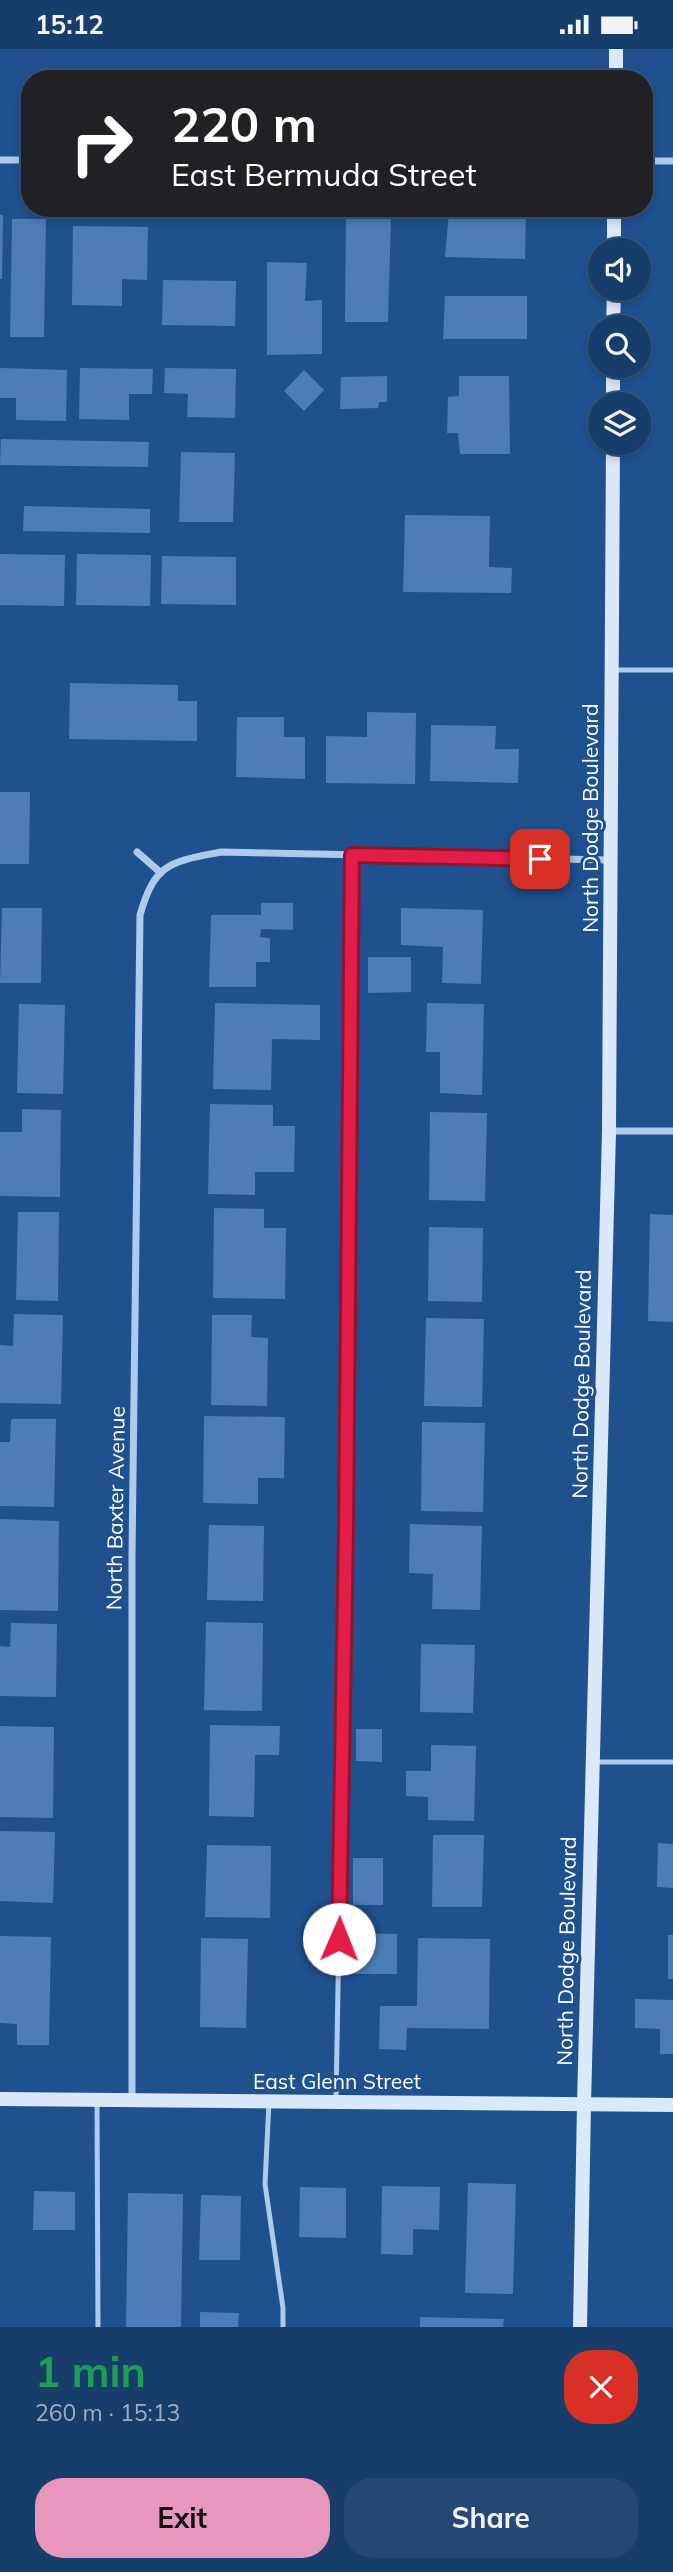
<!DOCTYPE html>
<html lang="en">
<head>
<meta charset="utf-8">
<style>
  :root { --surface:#173d6b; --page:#244873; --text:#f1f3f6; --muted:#9eaec1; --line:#36567e; --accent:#e797bd }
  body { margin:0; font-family:Mulish,sans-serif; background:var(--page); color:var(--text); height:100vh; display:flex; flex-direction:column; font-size:26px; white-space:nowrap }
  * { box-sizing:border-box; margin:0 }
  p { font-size:23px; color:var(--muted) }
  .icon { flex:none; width:38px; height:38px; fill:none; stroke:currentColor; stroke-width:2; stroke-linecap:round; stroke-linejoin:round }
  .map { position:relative; height:2278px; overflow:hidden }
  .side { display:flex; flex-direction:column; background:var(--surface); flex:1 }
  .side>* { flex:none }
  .guide { position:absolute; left:21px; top:21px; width:632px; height:147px; border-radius:28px; box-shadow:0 4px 10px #0003,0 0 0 2px var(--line); background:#202124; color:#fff; overflow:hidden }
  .buttons { position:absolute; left:588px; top:189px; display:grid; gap:14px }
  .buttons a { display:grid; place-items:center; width:63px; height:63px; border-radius:50%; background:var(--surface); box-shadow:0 4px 10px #0003,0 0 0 2px var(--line); font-size:35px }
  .pin { position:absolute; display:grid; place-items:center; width:60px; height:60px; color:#fff; margin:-30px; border-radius:14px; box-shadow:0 4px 10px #0006 }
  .me { position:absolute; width:77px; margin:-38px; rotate:1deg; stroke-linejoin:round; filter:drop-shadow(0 0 5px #0008) }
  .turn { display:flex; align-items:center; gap:24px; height:147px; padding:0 35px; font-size:32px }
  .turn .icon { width:91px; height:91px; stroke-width:2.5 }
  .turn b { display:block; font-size:49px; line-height:60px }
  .round { display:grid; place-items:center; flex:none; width:74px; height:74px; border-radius:28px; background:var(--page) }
  .headline { display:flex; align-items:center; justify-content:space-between; height:119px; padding:0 35px }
  h1 { font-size:42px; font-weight:700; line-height:52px; color:#1e9e55 }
  .action { display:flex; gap:14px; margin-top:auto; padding:14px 35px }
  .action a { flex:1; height:80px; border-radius:28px; background:var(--accent); color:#111; font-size:28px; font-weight:700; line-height:80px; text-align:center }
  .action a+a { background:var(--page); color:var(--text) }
  .status { display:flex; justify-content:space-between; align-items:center; height:49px; padding:0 35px; background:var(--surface); direction:ltr }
  .status svg { height:19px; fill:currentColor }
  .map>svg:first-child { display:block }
</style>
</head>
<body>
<div class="status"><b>15:12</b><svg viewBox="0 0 49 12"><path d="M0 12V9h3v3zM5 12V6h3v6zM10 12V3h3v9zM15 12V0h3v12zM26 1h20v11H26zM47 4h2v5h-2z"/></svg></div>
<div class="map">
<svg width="673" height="2278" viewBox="0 0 673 2278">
  <rect width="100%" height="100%" fill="#1f518f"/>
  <g fill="#4c7db8">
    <path d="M526,162L525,210L445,208L449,163Z"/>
    <path d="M0,166H3L2,230H0Z"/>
    <path d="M346,167L391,168L388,273H345Z"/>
    <path d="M12,170H46L44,288H10Z"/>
    <path d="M73,177L148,178L147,231L122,230V257L72,256Z"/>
    <path d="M267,213L307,214L305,252L322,251V305L267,306Z"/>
    <path d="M163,231L236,232L235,277L162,276Z"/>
    <path d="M445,247H527V290H443Z"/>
    <path d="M0,319L67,321L66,372L16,371V349H0Z"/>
    <path d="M80,319L153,320L152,345H129V371L79,370Z"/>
    <path d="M165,319L236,320L235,369L187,368L188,345L164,344Z"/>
    <path d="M304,321L324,341L304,362L284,342Z"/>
    <path d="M387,327V353H379L378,359L340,360L341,328Z"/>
    <path d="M459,327H509L510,405H460L458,384H447L448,348L459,347Z"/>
    <path d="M1,390L149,393L148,418L0,416Z"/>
    <path d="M181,403L235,404L233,473H179Z"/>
    <path d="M24,457L150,460V484L23,482Z"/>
    <path d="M405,466L490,467L489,518L512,519L511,544L403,543Z"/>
    <path d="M0,505L65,506L64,557L0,556Z"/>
    <path d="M77,505L151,506L150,557L76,556Z"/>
    <path d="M162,507L236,508V556L161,555Z"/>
    <path d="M70,634L178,636V652H197V692L69,690Z"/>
    <path d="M367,663L416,664L415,735L326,734V687L367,688Z"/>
    <path d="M237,668H284V688H305V730L236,728Z"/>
    <path d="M431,676L496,677L495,700H519L518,734L430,732Z"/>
    <path d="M0,743H30L29,815H0Z"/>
    <path d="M261,854H293V881L261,880L260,888L270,889V913H256V938H209L211,866H261Z"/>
    <path d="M2,859H42L41,934H0Z"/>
    <path d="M401,859L483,861L481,935L442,934L443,898L401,896Z"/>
    <path d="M368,908H411V943L368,944Z"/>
    <path d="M215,954L320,956V991L272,990L271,1041L213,1040Z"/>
    <path d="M427,954L484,955L482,1046L440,1044V1003H426Z"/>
    <path d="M19,955L65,956L63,1045L17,1044Z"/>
    <path d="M210,1055L273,1056V1077H295L294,1123H255V1146L208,1145Z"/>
    <path d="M22,1060L61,1061L60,1148L0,1147V1083H22Z"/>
    <path d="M430,1063L487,1064L485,1152L429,1151Z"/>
    <path d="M214,1159L264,1160V1179H286L285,1250L213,1249Z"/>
    <path d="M18,1163H59L58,1252L16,1251Z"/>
    <path d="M650,1165L673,1166V1273L648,1272Z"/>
    <path d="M429,1178L483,1179L482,1253L428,1252Z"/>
    <path d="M14,1265L63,1266L61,1355L0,1354V1296L13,1297Z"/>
    <path d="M212,1266H252L251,1288L268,1289L267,1357L211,1356Z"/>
    <path d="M426,1269L484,1270L482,1358L424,1357Z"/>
    <path d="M204,1367L285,1368L284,1429H258V1455L203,1454Z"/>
    <path d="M11,1370H56L54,1458L0,1457V1393H10Z"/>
    <path d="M422,1373L485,1374L483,1463L421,1462Z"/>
    <path d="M0,1470L59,1472L58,1562L0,1561Z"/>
    <path d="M410,1475L482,1477L480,1561L432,1560L433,1525L409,1524Z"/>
    <path d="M209,1476L264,1477L263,1552L207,1551Z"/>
    <path d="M206,1573L263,1574L262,1662L204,1661Z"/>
    <path d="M11,1574L57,1575L56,1648L0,1647V1597L10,1598Z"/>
    <path d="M421,1595L475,1596L473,1664L420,1663Z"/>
    <path d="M210,1676L280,1677L279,1706H255L254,1768L209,1767Z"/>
    <path d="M0,1677L54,1678L53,1769L0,1768Z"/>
    <path d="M356,1680H382V1713L356,1712Z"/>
    <path d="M431,1696L476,1697L474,1772L428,1771V1748L406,1747V1722H431Z"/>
    <path d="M0,1782L55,1783L53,1854L0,1852Z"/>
    <path d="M433,1786H484L482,1858H432Z"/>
    <path d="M658,1794L673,1795V1839L657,1838Z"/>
    <path d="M207,1796L271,1797L270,1869L205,1868Z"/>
    <rect x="353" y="1809" width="30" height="47"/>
    <path d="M354,1884L397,1885V1925H354Z"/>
    <rect x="668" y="1886" width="5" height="44"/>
    <path d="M0,1887L51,1888L49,1996H17V1975L0,1974Z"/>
    <path d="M201,1889L248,1890L246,1979L200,1978Z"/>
    <path d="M418,1889L490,1890L489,1980L407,1979L406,2001L379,2000L380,1957H417Z"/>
    <path d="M635,1950L673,1951V2005H660V1980L635,1979Z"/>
    <path d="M468,2134L516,2135L513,2245L465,2244Z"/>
    <path d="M382,2137L440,2138L439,2181L413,2180V2206L381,2205Z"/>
    <path d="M300,2138L346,2139V2189L299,2188Z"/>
    <path d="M34,2142L75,2143V2181H33Z"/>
    <path d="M128,2144L183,2145L181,2278H126Z"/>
    <path d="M201,2146L241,2147L240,2211H199Z"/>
    <path d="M200,2263L239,2264L238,2278H200Z"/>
    <path d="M420,2268L504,2270L503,2278H420Z"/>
  </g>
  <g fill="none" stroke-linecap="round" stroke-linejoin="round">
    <g stroke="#aecbed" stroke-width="5">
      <path d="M615,621H673"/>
      <path d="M595,1713H673"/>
      <path d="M336,2052L346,1481L352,806"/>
      <path d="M269,2053L265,2135L283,2259V2278"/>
      <path d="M97,2054L98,2278"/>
    </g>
    <g stroke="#aecbed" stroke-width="7">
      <path d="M0,111H30"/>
      <path d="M644,112H673"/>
      <path d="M137,803L161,824"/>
      <path d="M609,1082H673"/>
      <path d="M132,2051V1508L140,866C155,813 171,813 221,803L610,811"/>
    </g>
    <g stroke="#dbe8fa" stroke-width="14">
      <path d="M616,30V0"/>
      <path d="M614,201V159"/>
      <path d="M613,278L614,240"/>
      <path d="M613,355V317"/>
      <path d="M0,2050L673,2056"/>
      <path d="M580,2278L584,2055L609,1082L613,394"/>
    </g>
  </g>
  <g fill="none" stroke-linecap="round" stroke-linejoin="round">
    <g stroke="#92132f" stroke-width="18">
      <path id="route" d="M339,1890L346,1481L352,806L540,810"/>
    </g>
    <use href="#route" stroke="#e11d48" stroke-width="12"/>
  </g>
  <g text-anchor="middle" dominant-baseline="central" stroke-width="6" stroke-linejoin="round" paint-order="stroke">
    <g font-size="21" fill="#fff" stroke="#1f518f">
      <text transform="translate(590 769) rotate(-90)">North Dodge Boulevard</text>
      <text transform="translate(581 1335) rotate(-89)">North Dodge Boulevard</text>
      <text transform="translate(115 1459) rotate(-89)">North Baxter Avenue</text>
      <text transform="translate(566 1902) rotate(-89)">North Dodge Boulevard</text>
      <text x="337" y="2032">East Glenn Street</text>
    </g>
  </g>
</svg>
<div class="buttons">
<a><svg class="icon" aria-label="sound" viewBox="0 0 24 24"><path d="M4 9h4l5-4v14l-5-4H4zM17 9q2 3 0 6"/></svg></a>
<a><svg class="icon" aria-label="search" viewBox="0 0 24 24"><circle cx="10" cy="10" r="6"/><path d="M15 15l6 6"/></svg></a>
<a><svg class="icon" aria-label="layers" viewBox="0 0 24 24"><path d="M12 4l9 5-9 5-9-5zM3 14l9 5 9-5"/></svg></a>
</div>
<div class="pin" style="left:540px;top:810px;background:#d93025"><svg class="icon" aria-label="arrive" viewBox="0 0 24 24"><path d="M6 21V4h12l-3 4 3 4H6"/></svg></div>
<svg class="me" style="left:339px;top:1890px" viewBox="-20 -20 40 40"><circle r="19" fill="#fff"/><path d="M0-13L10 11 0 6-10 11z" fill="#e11d48"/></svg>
<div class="guide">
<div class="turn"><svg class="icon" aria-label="right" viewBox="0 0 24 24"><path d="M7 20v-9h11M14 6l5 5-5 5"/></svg><div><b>220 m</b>East Bermuda Street</div></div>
</div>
</div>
<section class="side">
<div class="headline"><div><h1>1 min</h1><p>260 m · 15:13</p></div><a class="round" style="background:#d93025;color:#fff"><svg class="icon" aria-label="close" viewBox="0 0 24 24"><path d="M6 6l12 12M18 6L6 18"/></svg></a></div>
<div class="action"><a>Exit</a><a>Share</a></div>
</section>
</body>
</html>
